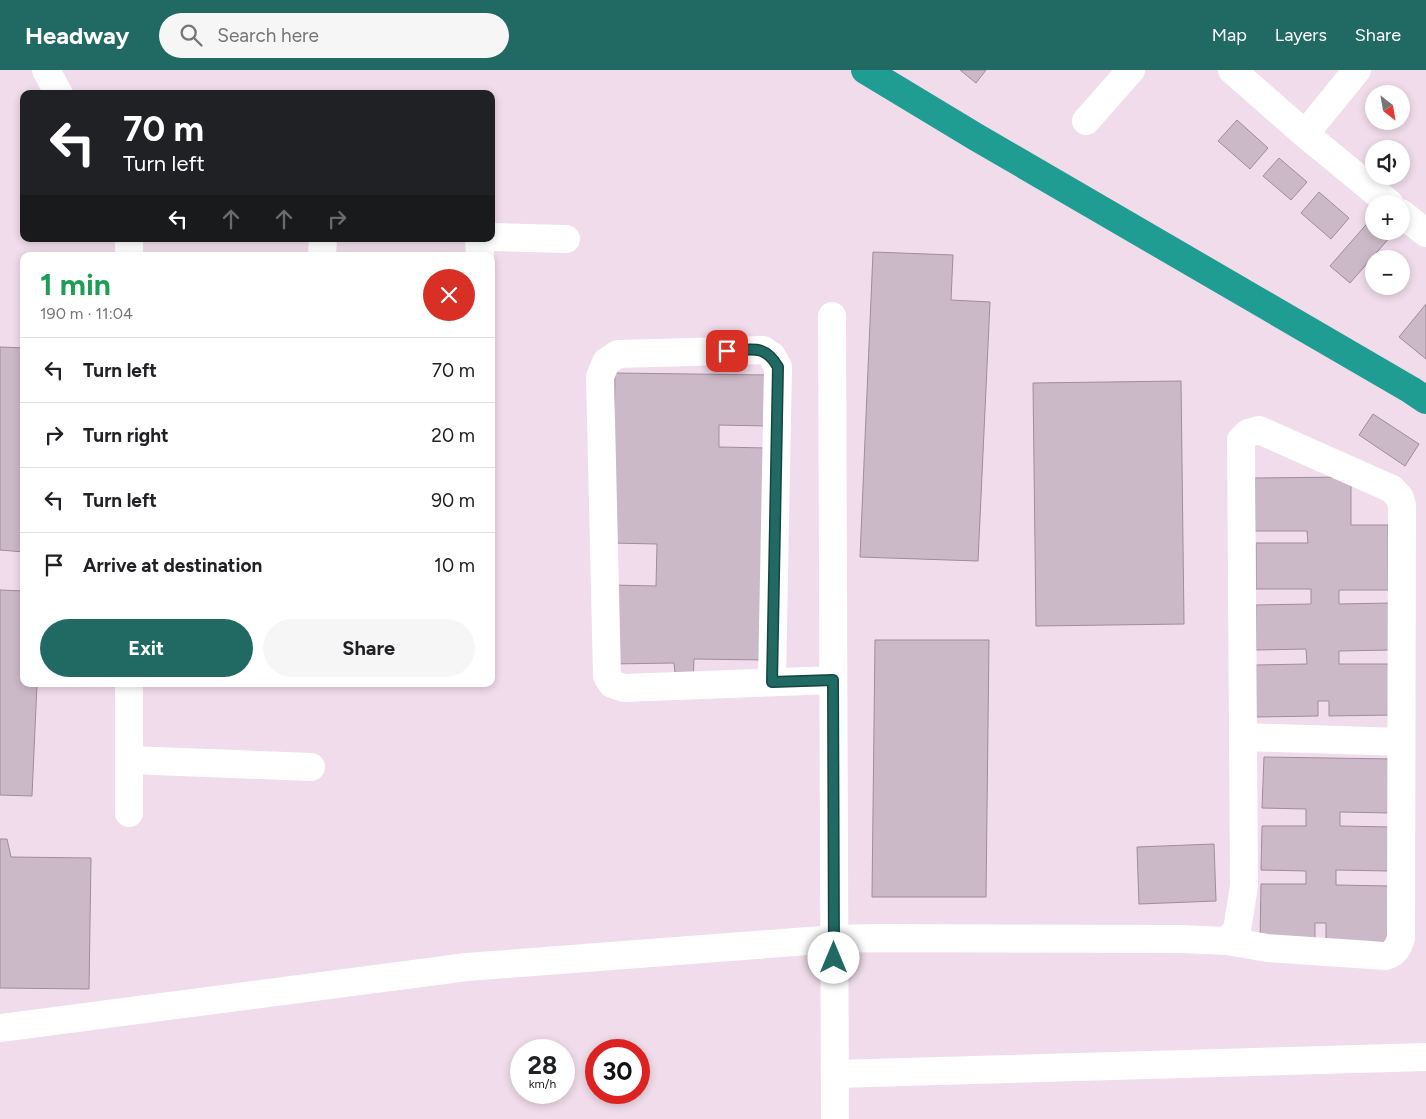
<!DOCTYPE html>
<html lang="en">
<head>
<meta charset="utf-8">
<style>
  :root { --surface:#fff; --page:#f6f6f6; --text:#202124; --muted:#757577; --line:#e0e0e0; --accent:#206a63 }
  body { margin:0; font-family:Figtree,sans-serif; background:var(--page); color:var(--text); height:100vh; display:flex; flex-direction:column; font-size:19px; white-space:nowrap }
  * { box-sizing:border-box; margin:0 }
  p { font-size:16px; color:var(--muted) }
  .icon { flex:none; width:28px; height:28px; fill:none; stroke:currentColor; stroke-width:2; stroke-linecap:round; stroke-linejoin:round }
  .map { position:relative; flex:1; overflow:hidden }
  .side { position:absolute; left:20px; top:182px; width:475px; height:435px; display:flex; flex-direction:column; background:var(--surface); border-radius:10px; box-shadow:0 2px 8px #0003 }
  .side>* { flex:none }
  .banner { position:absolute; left:20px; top:20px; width:475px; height:152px; border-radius:10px; box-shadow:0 2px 8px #0003; background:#202124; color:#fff; overflow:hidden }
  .needle { width:32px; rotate:149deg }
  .controls { position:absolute; left:1365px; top:15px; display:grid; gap:10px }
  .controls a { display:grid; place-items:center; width:45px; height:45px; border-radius:50%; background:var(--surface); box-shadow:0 2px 8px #0003; font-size:25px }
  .speed { position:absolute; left:510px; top:969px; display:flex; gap:10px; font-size:25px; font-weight:700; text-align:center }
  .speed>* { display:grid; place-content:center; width:65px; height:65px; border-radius:50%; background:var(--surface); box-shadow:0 2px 8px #0003; line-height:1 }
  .speed small { font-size:12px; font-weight:400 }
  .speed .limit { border:8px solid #d22; background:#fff; color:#111 }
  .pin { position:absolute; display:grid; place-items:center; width:42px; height:42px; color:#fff; margin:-21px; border-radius:10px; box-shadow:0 2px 8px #0006 }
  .me { position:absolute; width:55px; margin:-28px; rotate:0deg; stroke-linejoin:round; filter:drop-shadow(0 0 4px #0008) }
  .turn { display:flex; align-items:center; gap:18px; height:105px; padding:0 20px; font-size:22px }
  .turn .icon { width:65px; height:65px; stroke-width:2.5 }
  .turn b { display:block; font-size:35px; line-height:42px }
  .lanes { display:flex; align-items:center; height:48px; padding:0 20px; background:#0003; justify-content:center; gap:25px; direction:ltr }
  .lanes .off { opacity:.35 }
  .round { display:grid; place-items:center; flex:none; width:52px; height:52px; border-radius:26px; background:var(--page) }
  .summary { display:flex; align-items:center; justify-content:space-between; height:85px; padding:0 20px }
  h1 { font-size:30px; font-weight:700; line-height:38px; color:#1e9e55 }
  .cta { display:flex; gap:10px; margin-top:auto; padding:10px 20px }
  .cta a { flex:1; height:58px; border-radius:30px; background:var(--accent); color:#fff; font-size:20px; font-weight:700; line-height:58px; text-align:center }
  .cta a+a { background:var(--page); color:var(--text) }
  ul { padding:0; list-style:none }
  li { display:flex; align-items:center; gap:15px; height:65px; padding:0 20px; border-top:1px solid var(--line) }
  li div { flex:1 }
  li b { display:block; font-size:19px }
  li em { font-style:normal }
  header { display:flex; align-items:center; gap:30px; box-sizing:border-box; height:70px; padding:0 25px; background:var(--accent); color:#fff }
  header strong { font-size:24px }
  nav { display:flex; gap:28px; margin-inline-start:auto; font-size:18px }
  .search { width:350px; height:45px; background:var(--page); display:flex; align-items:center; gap:12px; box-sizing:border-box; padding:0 18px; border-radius:28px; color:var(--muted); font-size:19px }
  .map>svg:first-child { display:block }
</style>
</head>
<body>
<header>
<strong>Headway</strong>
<div class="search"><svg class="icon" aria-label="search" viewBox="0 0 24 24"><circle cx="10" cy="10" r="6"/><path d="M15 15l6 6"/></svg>Search here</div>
<nav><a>Map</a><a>Layers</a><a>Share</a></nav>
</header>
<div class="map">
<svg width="1426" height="1049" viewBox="0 0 1426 1049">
  <rect width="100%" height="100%" fill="#f0dcea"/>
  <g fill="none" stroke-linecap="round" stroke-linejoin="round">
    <path stroke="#209d92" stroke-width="28" d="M865,0L976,67L1411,320L1426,330"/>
  </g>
  <g fill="#ccb9c7" stroke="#9f8d9a">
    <path d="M960,0H986L976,13Z"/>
    <path d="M1237,50L1268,78L1250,99L1218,71Z"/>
    <path d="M1279,88L1307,112L1291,130L1263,106Z"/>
    <path d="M1319,122L1349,148L1331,169L1301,143Z"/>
    <path d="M1371,149L1374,152V161H1385L1391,166L1350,213L1330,196Z"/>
    <path d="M873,182L953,185L951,230L990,232L978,491L860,487Z"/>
    <path d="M1426,234V289L1399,267Z"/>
    <path d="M0,277L24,278V482L0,480Z"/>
    <path d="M615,303L768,305L767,356L719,355V377L768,378L764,590L694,589L693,613H676L674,593L610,594L612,515L656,516L657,474L612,473Z"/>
    <path d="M1181,311L1184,554L1036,556L1033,313Z"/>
    <path d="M1373,344L1419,374L1405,396L1359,365Z"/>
    <path d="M1351,407V455H1388V520H1339V534L1391,533V580L1339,581V594H1391L1392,645L1329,646V631H1318V646L1256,647V595L1307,594L1306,579L1256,580V535L1311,534V519H1256V473H1308L1307,461H1255V408Z"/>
    <path d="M0,520L24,521V614H37L32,726L0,725Z"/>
    <path d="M875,570H989L986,827H872Z"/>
    <path d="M1264,687L1392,689L1391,743L1340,742V756L1390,757L1389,801L1336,800V815L1389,816L1388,872L1326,871V853H1315V871L1260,870L1261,814H1306V801L1261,800L1262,756H1306V739L1262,738Z"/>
    <path d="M0,769H7L11,787L91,788L89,919L0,918Z"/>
    <path d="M1214,774L1216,831L1139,834L1137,777Z"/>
  </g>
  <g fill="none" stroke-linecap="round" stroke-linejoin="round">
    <g stroke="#fff" stroke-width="28">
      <path d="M46,0L59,24"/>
      <path d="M1232,0L1305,64L1390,134"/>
      <path d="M1086,51L1131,0"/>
      <path d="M1305,64L1357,0"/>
      <path d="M1401,143L1426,163"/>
      <path d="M491,167L566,169"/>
      <path d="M129,169V186"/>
      <path d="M479,169L480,186"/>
      <path d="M322,186L323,169"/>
      <path d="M832,246L835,1049"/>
      <path d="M772,612L778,297L772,286L763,280L618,284L606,292L600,307L607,606L612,614L624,618L833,610"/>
      <path d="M129,614V743"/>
      <path d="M1243,667L1401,672"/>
      <path d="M130,690L311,697"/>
      <path d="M0,958L467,897L834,869L876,868L1180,869L1227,871L1237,860L1244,816L1241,370L1248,363L1259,360L1392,419L1400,428L1402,436L1401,868C1398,878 1395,883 1386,886L1267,878L1227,871"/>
      <path d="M835,1004L1426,987"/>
    </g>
  </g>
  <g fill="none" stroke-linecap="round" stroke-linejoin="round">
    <g stroke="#154540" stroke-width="12">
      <path id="route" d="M727,281C751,280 764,273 778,297L772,612L833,610L834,888"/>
    </g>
    <use href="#route" stroke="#206a63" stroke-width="9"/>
  </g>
</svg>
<div class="controls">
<a><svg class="needle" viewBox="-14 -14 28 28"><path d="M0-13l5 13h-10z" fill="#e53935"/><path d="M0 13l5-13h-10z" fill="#757577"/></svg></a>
<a><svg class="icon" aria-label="sound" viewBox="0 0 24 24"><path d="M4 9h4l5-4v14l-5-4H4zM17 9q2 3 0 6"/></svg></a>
<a>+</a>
<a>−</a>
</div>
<div class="speed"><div>28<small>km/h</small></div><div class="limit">30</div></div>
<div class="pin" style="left:727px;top:281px;background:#d93025"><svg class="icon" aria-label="arrive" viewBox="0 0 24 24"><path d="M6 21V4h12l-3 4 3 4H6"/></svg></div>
<svg class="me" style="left:834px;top:888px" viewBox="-20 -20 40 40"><circle r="19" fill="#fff"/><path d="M0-13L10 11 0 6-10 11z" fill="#206a63"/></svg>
<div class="banner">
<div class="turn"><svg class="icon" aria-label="left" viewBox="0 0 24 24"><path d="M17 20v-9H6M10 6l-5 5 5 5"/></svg><div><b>70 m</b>Turn left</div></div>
<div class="lanes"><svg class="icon" aria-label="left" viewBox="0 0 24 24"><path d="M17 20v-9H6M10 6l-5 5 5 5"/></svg><svg class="icon off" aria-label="ahead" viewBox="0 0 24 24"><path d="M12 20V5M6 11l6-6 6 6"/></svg><svg class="icon off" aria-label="ahead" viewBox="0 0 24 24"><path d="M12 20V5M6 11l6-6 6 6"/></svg><svg class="icon off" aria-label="right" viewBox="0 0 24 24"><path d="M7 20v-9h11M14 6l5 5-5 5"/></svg></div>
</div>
<section class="side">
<div class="summary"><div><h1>1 min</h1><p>190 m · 11:04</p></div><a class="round" style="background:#d93025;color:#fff"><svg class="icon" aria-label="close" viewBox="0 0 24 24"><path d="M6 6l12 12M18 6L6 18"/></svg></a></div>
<ul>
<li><svg class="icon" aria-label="left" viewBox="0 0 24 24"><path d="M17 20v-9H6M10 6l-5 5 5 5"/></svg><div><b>Turn left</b></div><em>70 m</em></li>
<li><svg class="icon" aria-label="right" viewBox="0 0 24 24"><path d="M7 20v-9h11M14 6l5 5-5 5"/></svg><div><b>Turn right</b></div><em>20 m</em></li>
<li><svg class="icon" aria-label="left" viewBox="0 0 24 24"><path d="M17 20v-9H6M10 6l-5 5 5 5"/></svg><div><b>Turn left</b></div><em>90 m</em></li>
<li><svg class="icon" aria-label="arrive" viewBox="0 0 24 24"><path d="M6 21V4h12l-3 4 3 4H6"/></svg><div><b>Arrive at destination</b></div><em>10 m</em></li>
</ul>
<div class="cta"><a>Exit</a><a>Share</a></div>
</section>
</div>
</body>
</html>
